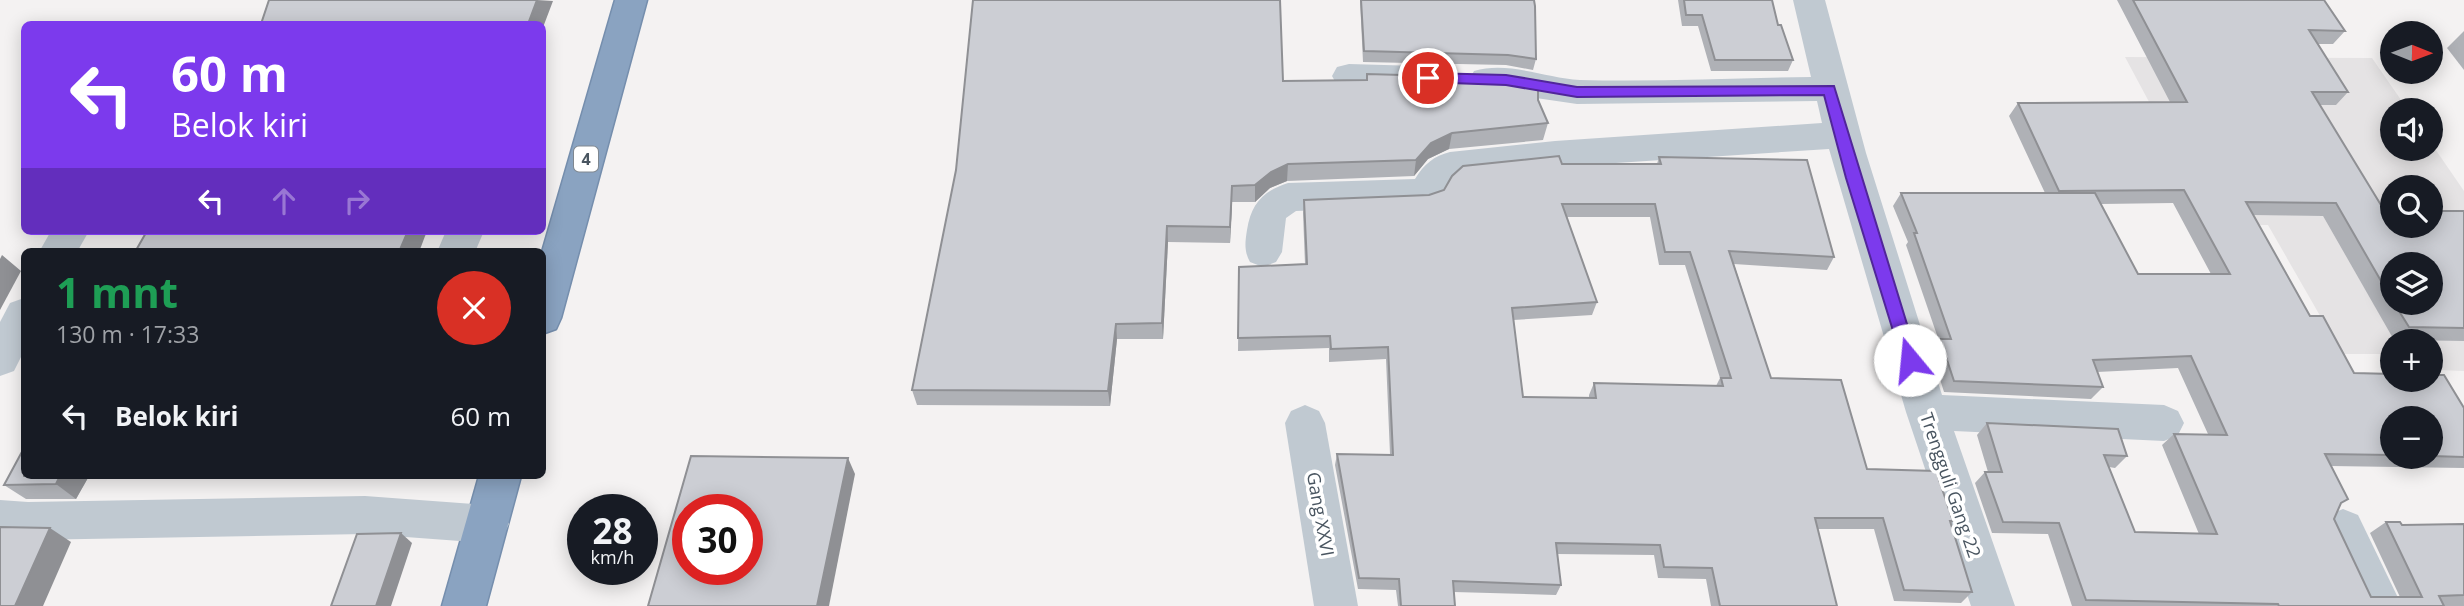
<!DOCTYPE html>
<html lang="id">
<head>
<meta charset="utf-8">
<style>
  :root { --surface:#171b24; --page:#242831; --text:#f1f3f6; --muted:#9ea1a6 }
  body { margin:0; font-family:"Open Sans",sans-serif; background:var(--page); color:var(--text); height:100vh; display:flex; flex-direction:column; font-size:26px; white-space:nowrap }
  * { box-sizing:border-box; margin:0 }
  p { font-size:23px; color:var(--muted) }
  .icon { flex:none; width:38px; height:38px; fill:none; stroke:currentColor; stroke-width:2; stroke-linecap:round; stroke-linejoin:round }
  .map { position:relative; flex:1; overflow:hidden }
  .panel { position:absolute; left:21px; top:248px; width:525px; height:231px; display:flex; flex-direction:column; background:var(--surface); border-radius:10px; box-shadow:0 4px 18px #0003 }
  .panel>* { flex:none }
  .hud { position:absolute; left:21px; top:21px; width:525px; height:214px; border-radius:10px; box-shadow:0 4px 18px #0003; background:#7c3aed; color:#fff; overflow:hidden }
  .needle { width:46px; rotate:91deg }
  .fabs { position:absolute; left:2380px; top:21px; display:grid; gap:14px }
  .fabs a { display:grid; place-items:center; width:63px; height:63px; border-radius:50%; background:var(--surface); box-shadow:0 4px 18px #0003; font-size:35px }
  .speed { position:absolute; left:567px; top:494px; display:flex; gap:14px; font-size:35px; font-weight:700; text-align:center }
  .speed>* { display:grid; place-content:center; width:91px; height:91px; border-radius:50%; background:var(--surface); box-shadow:0 4px 18px #0003; line-height:1 }
  .speed small { font-size:18px; font-weight:400 }
  .speed .limit { border:10px solid #d22; background:#fff; color:#111 }
  .pin { position:absolute; display:grid; place-items:center; width:60px; height:60px; color:#fff; margin:-30px; border:4px solid #fff; border-radius:50%; box-shadow:0 2px 7px #0007 }
  .me { position:absolute; width:77px; margin:-38px; rotate:343deg; stroke-linejoin:round; filter:drop-shadow(0 0 5px #0008) }
  .turn { display:flex; align-items:center; gap:24px; height:147px; padding:0 35px; font-size:32px }
  .turn .icon { width:91px; height:91px; stroke-width:2.5 }
  .turn b { display:block; font-size:49px; line-height:60px }
  .lanes { display:flex; align-items:center; height:66px; padding:0 35px; background:#0003; justify-content:center; gap:35px; direction:ltr }
  .lanes .off { opacity:.35 }
  .round { display:grid; place-items:center; flex:none; width:74px; height:74px; border-radius:37px; background:var(--page) }
  .headline { display:flex; align-items:center; justify-content:space-between; height:119px; padding:0 35px }
  h1 { font-size:42px; font-weight:700; line-height:52px; color:#1e9e55 }
  ul { padding:0; list-style:none }
  li { display:flex; align-items:center; gap:21px; height:98px; padding:0 35px }
  li div { flex:1 }
  li b { display:block; font-size:26px }
  li em { font-style:normal }
  .map>svg:first-child { display:block }
</style>
</head>
<body>
<div class="map">
<svg width="2464" height="606" viewBox="0 0 2464 606">
  <rect width="100%" height="100%" fill="#f4f2f2"/>
  <path fill="#e5e3e4" d="M2125,57L2372,58L2408,110H2392V149H2431V143L2464,191V224H2431V187H2392V223L2307,117L2233,214L2323,216L2394,339L2464,341V371L2439,370L2431,356V341H2392V354H2342L2268,225H2215Z"/>
  <g fill="none" stroke-linecap="round" stroke-linejoin="round">
    <g stroke="#758ead" stroke-width="3">
      <g id="highway">
        <path d="M615,0H647L561,318L556,329L542,334V252Z"/>
        <path d="M479,476H521L486,606H442Z"/>
      </g>
    </g>
    <g fill="#c0c9d1" fill-rule="evenodd">
      <path d="M1793,0H1825L1866,153L1942,395L2164,405L2178,411L2184,423L2178,435L2164,441L1954,431L2015,606H1971L1906,412L1829,149L1555,167L1459,177L1447,188L1439,202L1426,206L1296,211L1286,218L1282,252L1276,262L1263,267L1250,262C1244,251 1245,243 1247,230C1251,204 1263,191 1288,183L1415,179C1424,164 1434,156 1450,152L1555,141L1822,123L1817,101L1577,104L1474,89L1469,80L1474,71C1509,61 1545,78 1580,80C1656,82 1734,78 1811,77Z"/>
      <path d="M1349,64L1419,66L1431,69L1436,78L1431,87C1408,93 1361,91 1337,85L1332,76L1337,67Z"/>
      <path d="M51,231H89L77,252H39Z"/>
      <path d="M446,231H484L475,252H437Z"/>
      <path d="M24,298V351L14,371L0,376V322L10,303Z"/>
      <path d="M1305,405L1319,411L1325,423L1358,606H1314L1285,423L1291,411Z"/>
      <path d="M365,496L487,505L502,510L509,524L502,538L487,543L365,534L28,540L0,538V500L28,502Z"/>
      <path d="M2343,509L2358,515L2402,606H2357L2321,529L2328,515Z"/>
    </g>
    <use href="#highway" fill="#8aa3c1" fill-rule="evenodd"/>
  </g>
  <g fill="#afb1b6" fill-rule="evenodd">
    <path d="M1360,0H1534L1536,59L1533,70L1506,65L1363,62Z"/>
    <path d="M1678,0H1772L1778,25L1793,60L1788,71H1711L1698,26H1682Z"/>
    <path d="M2117,0H2324L2345,31L2333,44H2318L2348,92L2336,105H2320L2384,210L2464,211V341L2394,340L2323,216L2253,215L2310,316L2354,373L2464,408V468L2331,466L2340,505L2334,519L2371,597H2400L2370,533L2386,522L2402,525L2464,524V606H2072L2048,534L1992,533L1975,483L1985,472H1988L1977,435L1987,423L2127,456L2115,468L2109,467L2135,532L2199,534L2162,445L2174,434H2208L2178,368L2097,372L2103,387L2091,399L1944,392L1931,351L1939,341L1906,245L1908,242L1893,206L1901,193H2045L2009,116L2018,103L2170,102ZM2173,203L2211,274H2138L2101,204ZM2392,264L2431,303H2392ZM2392,418H2431V457H2392Z"/>
    <path d="M2464,31V70L2447,48Z"/>
    <path d="M1367,74L1538,100L1548,123L1543,140L1449,149L1428,159L1414,176L1287,181L1270,188L1255,202H1232L1230,243L1168,242L1163,339H1117L1110,406L917,405L912,390L956,170L1283,81L1366,80Z"/>
    <path d="M1659,157L1834,257L1827,270L1734,264L1771,378L1867,469L1953,521L1951,524L1972,592L1961,603L1894,601L1874,529H1817L1837,606H1711L1706,579L1658,578L1654,555L1557,554L1561,585L1556,595L1454,592L1455,606H1398L1396,590L1358,589L1335,465L1337,454H1390L1386,359L1329,362V348L1238,351L1239,267L1305,264L1303,213L1304,200L1429,195L1562,164H1657ZM1567,217H1650L1659,265H1685L1720,378L1716,386L1594,383L1589,395V397H1523L1513,320L1592,315L1597,302Z"/>
    <path d="M89,476L76,499H26L4,485Z"/>
  </g>
  <g fill="#8f9094">
    <path d="M537,0L553,1L542,30V24H528Z"/>
    <path d="M1452,133L1449,149L1428,159L1414,176L1416,160L1431,143Z"/>
    <path d="M1288,164L1287,181L1270,188L1255,202V185L1271,172Z"/>
    <path d="M1232,186V202L1230,243V227Z"/>
    <path d="M1167,226L1168,242L1163,339L1162,323Z"/>
    <path d="M408,231H427L419,252H399Z"/>
    <path d="M2,255L21,271L0,310V259Z"/>
    <path d="M1116,324L1117,339L1110,406L1108,391Z"/>
    <path d="M848,458L855,474L829,606H817Z"/>
    <path d="M60,476H89L76,499L56,484Z"/>
    <path d="M50,528L71,542L43,606H15Z"/>
    <path d="M401,533L412,543L391,606H376Z"/>
  </g>
  <g fill="#ccced4" stroke="#8f9094" stroke-width="2" fill-rule="evenodd">
    <path d="M269,0H537L528,24H261Z"/>
    <path d="M973,0H1280L1283,81L1367,80V74L1510,78L1538,83V100L1548,123L1452,133L1431,143L1416,160L1288,164L1271,172L1255,185L1232,186L1230,227L1167,226L1162,323L1116,324L1108,391L912,390L956,170Z"/>
    <path d="M1361,0H1534L1535,6L1536,59L1508,55L1364,51Z"/>
    <path d="M1684,0H1772L1778,25H1781L1793,60H1715L1702,15H1686Z"/>
    <path d="M2133,0H2324L2345,31L2309,30L2348,92H2312L2384,210H2392V226H2431V211H2464V328L2409,327L2394,303H2431V264H2392V300L2336,203L2246,202L2310,316H2323L2354,373L2392,374V380H2431V375H2444L2464,408V457L2431,456V418H2392V455L2325,454L2348,499L2341,503L2334,519L2371,597H2422L2386,522H2400L2402,525L2464,524V595L2439,596L2444,606H2279L2278,604L2086,600L2059,523L2003,522L1985,472H2002L1987,423L2118,429L2127,456L2104,455L2135,532L2217,534L2174,434L2227,435L2191,356L2093,360L2103,387L1954,381L1940,339H1951L1914,233H1917L1901,193H2095L2138,274H2230L2184,190L2059,191L2018,103L2187,102Z"/>
    <path d="M1559,156L1562,164H1661L1659,157L1807,160L1834,257L1729,251L1771,378L1841,380L1867,469L1936,471L1953,521H1950L1972,592L1904,590L1883,518H1815L1837,606H1720L1712,568L1664,567L1660,545L1556,543L1561,585L1453,581L1455,606H1401L1399,579L1359,578L1337,454L1393,455L1388,347L1331,349L1330,336L1238,338L1239,267L1307,264L1304,200L1429,195L1444,190L1452,176L1463,166ZM1562,204H1655L1665,252H1690L1731,378H1721L1723,386L1594,383L1596,398L1523,397L1512,308L1597,302Z"/>
    <path d="M147,231H408L399,252H135Z"/>
    <path d="M24,448V476H60L56,484L4,485Z"/>
    <path d="M691,456L848,458L817,606H648ZM688,509H747V569H688Z"/>
    <path d="M0,527L50,528L15,606H0Z"/>
    <path d="M401,533L376,606H331L357,534Z"/>
  </g>
  <path fill="#7c3aed" stroke="#51269a" stroke-width="2" d="M1428,73L1506,75L1577,87L1834,86L1918,360L1916,365H1904L1902,360L1846,178L1824,95L1577,97L1506,85L1423,82L1421,78Z"/>
  <g text-anchor="middle" dominant-baseline="central" stroke-width="7" stroke-linejoin="round" paint-order="stroke">
    <rect fill="#fff" stroke="#808890" stroke-width="2" x="574" y="146.5" width="24" height="25" rx="5"/>
    <g font-size="16" font-weight="bold" fill="#495560">
      <text x="586" y="159">4</text>
    </g>
    <g font-size="18" fill="#495560" stroke="#fff">
      <text transform="translate(1951 485) rotate(71)">Trengguli Gang 22</text>
      <text transform="translate(1321 514) rotate(80)">Gang XXVI</text>
    </g>
  </g>
</svg>
<div class="fabs">
<a><svg class="needle" viewBox="-14 -14 28 28"><path d="M0-13l5 13h-10z" fill="#e53935"/><path d="M0 13l5-13h-10z" fill="#9ea1a6"/></svg></a>
<a><svg class="icon" aria-label="sound" viewBox="0 0 24 24"><path d="M4 9h4l5-4v14l-5-4H4zM17 9q2 3 0 6"/></svg></a>
<a><svg class="icon" aria-label="search" viewBox="0 0 24 24"><circle cx="10" cy="10" r="6"/><path d="M15 15l6 6"/></svg></a>
<a><svg class="icon" aria-label="layers" viewBox="0 0 24 24"><path d="M12 4l9 5-9 5-9-5zM3 14l9 5 9-5"/></svg></a>
<a>+</a>
<a>−</a>
</div>
<div class="speed"><div>28<small>km/h</small></div><div class="limit">30</div></div>
<div class="pin" style="left:1428px;top:78px;background:#d93025"><svg class="icon" aria-label="arrive" viewBox="0 0 24 24"><path d="M6 21V4h12l-3 4 3 4H6"/></svg></div>
<svg class="me" style="left:1910px;top:360px" viewBox="-20 -20 40 40"><circle r="19" fill="#fff"/><path d="M0-13L10 11 0 6-10 11z" fill="#7c3aed"/></svg>
<div class="hud">
<div class="turn"><svg class="icon" aria-label="left" viewBox="0 0 24 24"><path d="M17 20v-9H6M10 6l-5 5 5 5"/></svg><div><b>60 m</b>Belok kiri</div></div>
<div class="lanes"><svg class="icon" aria-label="left" viewBox="0 0 24 24"><path d="M17 20v-9H6M10 6l-5 5 5 5"/></svg><svg class="icon off" aria-label="ahead" viewBox="0 0 24 24"><path d="M12 20V5M6 11l6-6 6 6"/></svg><svg class="icon off" aria-label="right" viewBox="0 0 24 24"><path d="M7 20v-9h11M14 6l5 5-5 5"/></svg></div>
</div>
<section class="panel">
<div class="headline"><div><h1>1 mnt</h1><p>130 m · 17:33</p></div><a class="round" style="background:#d93025;color:#fff"><svg class="icon" aria-label="close" viewBox="0 0 24 24"><path d="M6 6l12 12M18 6L6 18"/></svg></a></div>
<ul>
<li><svg class="icon" aria-label="left" viewBox="0 0 24 24"><path d="M17 20v-9H6M10 6l-5 5 5 5"/></svg><div><b>Belok kiri</b></div><em>60 m</em></li>
</ul>
</section>
</div>
</body>
</html>
